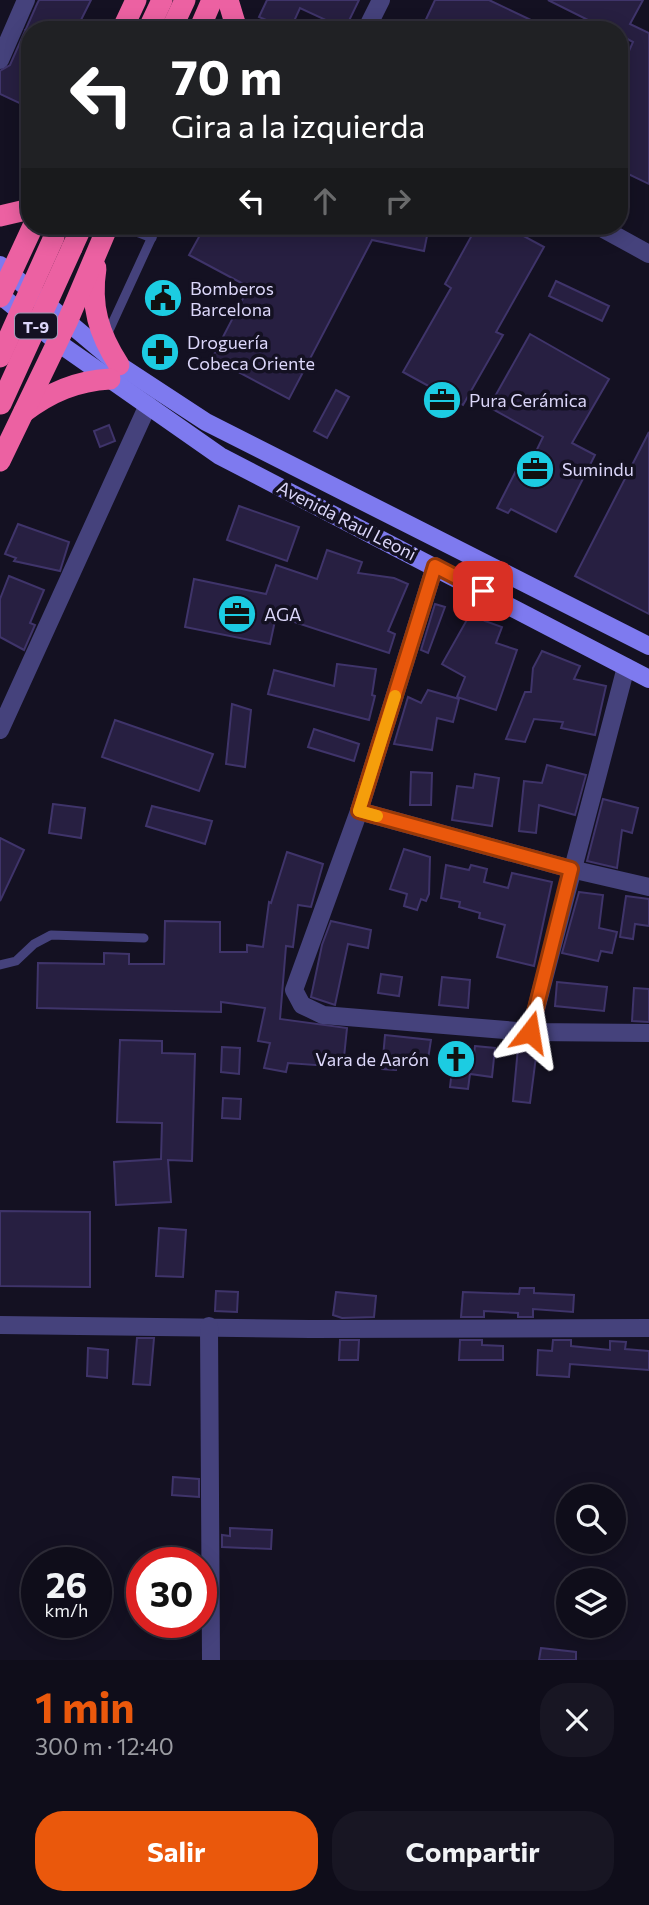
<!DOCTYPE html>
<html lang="es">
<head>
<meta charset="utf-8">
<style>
  :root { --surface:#0f0d1a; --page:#181623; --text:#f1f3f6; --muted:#9b9ca2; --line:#2f2d39; --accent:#ea580c }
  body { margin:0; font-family:Commissioner,sans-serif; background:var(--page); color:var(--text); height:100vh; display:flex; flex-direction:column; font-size:26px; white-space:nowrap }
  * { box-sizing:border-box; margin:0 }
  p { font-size:23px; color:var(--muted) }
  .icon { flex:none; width:38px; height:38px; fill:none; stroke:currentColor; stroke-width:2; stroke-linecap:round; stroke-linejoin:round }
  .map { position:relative; height:1660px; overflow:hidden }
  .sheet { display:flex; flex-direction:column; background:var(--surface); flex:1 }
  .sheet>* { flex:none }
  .guide { position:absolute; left:21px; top:21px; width:607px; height:214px; border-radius:28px; box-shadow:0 4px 18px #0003,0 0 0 2px var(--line); background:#202124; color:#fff; overflow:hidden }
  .controls { position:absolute; left:556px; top:1484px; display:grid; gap:14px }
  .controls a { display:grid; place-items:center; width:70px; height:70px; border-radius:50%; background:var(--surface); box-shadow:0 4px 18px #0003,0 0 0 2px var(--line); font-size:35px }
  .speed { position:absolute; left:21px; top:1547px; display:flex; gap:14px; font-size:35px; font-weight:700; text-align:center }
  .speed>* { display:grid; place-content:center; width:91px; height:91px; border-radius:50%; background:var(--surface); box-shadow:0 4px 18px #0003,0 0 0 2px var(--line); line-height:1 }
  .speed small { font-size:18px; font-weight:400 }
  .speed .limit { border:10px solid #d22; background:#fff; color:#111 }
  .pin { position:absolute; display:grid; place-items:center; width:60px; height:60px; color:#fff; margin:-30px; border-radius:14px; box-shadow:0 4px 10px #0006 }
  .me { position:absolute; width:77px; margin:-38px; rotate:14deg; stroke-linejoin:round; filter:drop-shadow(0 0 5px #0008) }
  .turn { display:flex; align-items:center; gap:24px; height:147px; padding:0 35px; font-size:32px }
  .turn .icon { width:91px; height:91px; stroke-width:2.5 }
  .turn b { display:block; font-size:49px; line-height:60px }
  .lanes { display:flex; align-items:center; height:66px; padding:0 35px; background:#0003; justify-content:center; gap:35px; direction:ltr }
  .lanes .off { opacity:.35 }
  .round { display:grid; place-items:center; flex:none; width:74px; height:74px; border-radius:28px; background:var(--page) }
  .summary { display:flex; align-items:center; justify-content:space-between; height:119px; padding:0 35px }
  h1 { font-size:42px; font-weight:700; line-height:52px; color:var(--accent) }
  .cta { display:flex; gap:14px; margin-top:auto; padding:14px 35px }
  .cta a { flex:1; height:80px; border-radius:28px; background:var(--accent); color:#fff; font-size:28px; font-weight:700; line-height:80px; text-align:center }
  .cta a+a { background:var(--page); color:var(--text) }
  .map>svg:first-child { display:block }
</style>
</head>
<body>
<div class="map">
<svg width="649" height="1660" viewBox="0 0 649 1660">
  <rect width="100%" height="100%" fill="#141122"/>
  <g fill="#271f41" stroke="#3f346a" stroke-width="2">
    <path d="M39,0H91L76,30H26L30,34V108L0,94V71L10,65L37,4Z"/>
    <path d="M267,0H359L345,29L300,8L290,30L259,17Z"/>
    <path d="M435,0H489L552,30H421Z"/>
    <path d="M548,0H643L630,24L649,33V184L620,170V71L633,42L620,35V30H608Z"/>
    <path d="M205,226H429L424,251L372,240L289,399L212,358L249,287L189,255Z"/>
    <path d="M477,226H505L544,247L496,332L503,335L463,405L403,372L451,288L445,284Z"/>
    <path d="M556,281L609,306L602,321L549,296Z"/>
    <path d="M530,334L609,379L572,443L595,455L556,532L511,509L508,513L497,508L522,459L530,464L543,437L489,407Z"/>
    <path d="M336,390L349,397L327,438L314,431Z"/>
    <path d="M109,425L115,441L100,447L94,431Z"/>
    <path d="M649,432V614L575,576Z"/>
    <path d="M239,506L299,527L287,561L227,540Z"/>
    <path d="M18,524L69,542L60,571L14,561L16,558L5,554Z"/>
    <path d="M327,550L362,562L358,573L394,578L408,584L388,631L395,634L389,653L276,616L270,644L185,627L194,579L266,594L276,565L317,579Z"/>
    <path d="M9,576L44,590L30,623L35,625L24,650L0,637V599Z"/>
    <path d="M435,604L445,607L428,653L421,650Z"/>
    <path d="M473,609L488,617L485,621L502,627L496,643L517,650L496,710L457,697L465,677L442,664Z"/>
    <path d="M542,651L580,666L574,679L606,686L595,735L561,728L563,722L534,719L525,742L506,739L525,692H531L533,668Z"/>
    <path d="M337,664L376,669L372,695L375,696L369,720L268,694L274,670L334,686Z"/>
    <path d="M428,690L459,699L453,722L437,718L432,750L394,744L408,697L421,703Z"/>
    <path d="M232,704L251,710L245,767L226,764Z"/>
    <path d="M115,720L213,754L199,791L102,757Z"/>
    <path d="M314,729L359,744L354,761L308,747Z"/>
    <path d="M547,765L586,775L575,815L539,805L536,833L519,831L524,781L542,783Z"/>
    <path d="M411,772L432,773L431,805H410Z"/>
    <path d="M475,774L499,778L492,826L452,820L457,786L473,788Z"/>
    <path d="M603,799L638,808L632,833L622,830L617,868L587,861Z"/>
    <path d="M53,804L85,808L81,838L49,833Z"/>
    <path d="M152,806L212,821L205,844L146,826Z"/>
    <path d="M0,838L24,850L0,901Z"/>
    <path d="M404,849L430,857L429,894L426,901L421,899L417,910L404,906L407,894L390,889Z"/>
    <path d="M287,852L323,864L311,907L298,905L293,947L286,946L280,1019L347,1028L343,1067L288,1063L286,1072L264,1068L270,1043L258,1041L265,1008L221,1002V1012L37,1008L38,963L104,964V953L129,954V964H164L165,921L220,922V952H247V945L263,947L269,902L271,903Z"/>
    <path d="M446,865L469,870L471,865L487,869L484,882L508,888L512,873L552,882L534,966L497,957L505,925L479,918L480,913L459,907L460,902L441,898Z"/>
    <path d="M579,892L603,895L599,928L617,932L612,953L601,951L598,961L562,953Z"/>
    <path d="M626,896L649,899V926L635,924L633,939L620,937Z"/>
    <path d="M331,921L371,930L368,948L348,944L335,1005L311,997L322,945Z"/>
    <path d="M381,974L402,977L399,996L378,993Z"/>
    <path d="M442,977L470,980L468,1008L439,1005Z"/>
    <path d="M557,982L607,987L604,1011L555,1006Z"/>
    <path d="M634,988L649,989V1022L632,1021Z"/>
    <path d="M385,1035L431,1040L428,1059L397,1055L396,1070L382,1069Z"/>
    <path d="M120,1040L162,1041V1053L195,1054L192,1161L168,1160L171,1202L116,1205L114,1162L161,1159L162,1123L117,1122Z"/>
    <path d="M475,1046L495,1048L492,1077L470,1074L468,1089L450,1087L454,1052L474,1054Z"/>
    <path d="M222,1047L240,1048L239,1074L221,1072Z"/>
    <path d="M518,1048L537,1049L530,1103L513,1101Z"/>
    <path d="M223,1098L241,1099L240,1119L222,1118Z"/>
    <path d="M0,1211L90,1212V1287L0,1286Z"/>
    <path d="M159,1228L186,1230L183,1277L156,1276Z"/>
    <path d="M520,1288H534V1293L574,1295L573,1312L533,1309V1317H518V1313L484,1311V1317H461L463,1292L519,1294Z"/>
    <path d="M216,1291L238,1292L237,1312L215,1311Z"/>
    <path d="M336,1292L376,1296L374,1317L342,1318L333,1315Z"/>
    <path d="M137,1338H154L150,1385L133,1384Z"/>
    <path d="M340,1340H359L358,1360H339Z"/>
    <path d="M460,1340H482V1345L503,1346V1360H459Z"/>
    <path d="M553,1340H571V1346L610,1350V1341L626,1342L625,1349L649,1351V1370L570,1364L569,1377L537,1375L538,1350L552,1351Z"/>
    <path d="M88,1348L108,1350L107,1378L87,1376Z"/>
    <path d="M173,1477L199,1479V1497L172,1495Z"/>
    <path d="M230,1528L272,1530L271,1549L222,1547V1535L230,1536Z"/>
    <path d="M541,1648L576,1652V1660H539Z"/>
  </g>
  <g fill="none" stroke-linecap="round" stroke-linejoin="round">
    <g stroke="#45427c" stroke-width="9">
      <path d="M121,226L152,238"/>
      <path d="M106,337L157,226"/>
      <path d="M0,965L16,961L34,944L51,935L144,938"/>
    </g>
    <g stroke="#45427c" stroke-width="18">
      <path d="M366,30L381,0"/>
      <path d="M0,60L26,0"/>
      <path d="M598,226L649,254"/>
      <path d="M435,566L359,811L294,990L302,1005L323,1015L530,1032L649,1033"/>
      <path d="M0,730L148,405"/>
      <path d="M359,811L571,869L649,887"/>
      <path d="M530,1032L626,667"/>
      <path d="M0,1325L310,1329L649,1328"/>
      <path d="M209,1326L211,1660"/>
    </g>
    <g stroke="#7e7aef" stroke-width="18">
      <path d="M0,265L119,365L206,422L649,646"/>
      <path d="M0,295L57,342L220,456L649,679"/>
    </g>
    <g stroke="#ec61a2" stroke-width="21">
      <path d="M228,0L235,23L240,30"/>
      <path d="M122,30L136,0"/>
      <path d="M148,30L162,0"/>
      <path d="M171,30L185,0"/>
      <path d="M199,30L212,0"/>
      <path d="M0,216L30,209"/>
      <path d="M72,248L82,226"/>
      <path d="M96,268C90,306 99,334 119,365"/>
      <path d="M0,297L33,226"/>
      <path d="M24,412C51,392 76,381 110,379"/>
      <path d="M0,461L68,320L108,226"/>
    </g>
    <g stroke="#ec61a2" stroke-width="21">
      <path d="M0,357L54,237"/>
      <path d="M1,404L72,248"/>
    </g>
  </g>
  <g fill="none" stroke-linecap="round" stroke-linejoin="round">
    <g stroke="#983908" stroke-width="18">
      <path id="route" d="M483,591L435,566L359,811L571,869L530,1032"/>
    </g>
    <use href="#route" stroke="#ea580c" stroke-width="12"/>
    <path stroke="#f59e0b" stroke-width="12" d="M377,816L359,811L395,696"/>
  </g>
  <defs>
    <g id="civic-disc" transform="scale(2.0125)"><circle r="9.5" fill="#1ccce2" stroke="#141122"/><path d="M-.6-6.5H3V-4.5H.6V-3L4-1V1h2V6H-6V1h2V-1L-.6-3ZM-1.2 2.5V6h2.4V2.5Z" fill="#111"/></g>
    <g id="pharmacy-disc" transform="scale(2.0125)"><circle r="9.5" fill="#1ccce2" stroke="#141122"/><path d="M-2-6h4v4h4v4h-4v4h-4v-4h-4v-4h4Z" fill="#111"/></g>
    <g id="office-disc" transform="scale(2.0125)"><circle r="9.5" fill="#1ccce2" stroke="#141122"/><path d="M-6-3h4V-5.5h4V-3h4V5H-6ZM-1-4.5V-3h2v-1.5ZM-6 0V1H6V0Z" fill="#111"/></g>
    <g id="church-disc" transform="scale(2.0125)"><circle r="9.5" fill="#1ccce2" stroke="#141122"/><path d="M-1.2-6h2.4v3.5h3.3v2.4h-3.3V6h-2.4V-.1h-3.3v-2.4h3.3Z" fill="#111"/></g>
  </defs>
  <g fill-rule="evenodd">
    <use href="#civic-disc" x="163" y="298"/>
    <use href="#pharmacy-disc" x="160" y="352"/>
    <use href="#office-disc" x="442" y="400"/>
    <use href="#office-disc" x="535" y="469"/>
    <use href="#office-disc" x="237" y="614"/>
    <use href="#church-disc" x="456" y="1059"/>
  </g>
  <g text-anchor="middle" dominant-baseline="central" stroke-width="7" stroke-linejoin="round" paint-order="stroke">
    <rect fill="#141122" stroke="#a09cb9" stroke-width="2" x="15" y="313.5" width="42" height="25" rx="5"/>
    <g font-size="16" font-weight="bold" fill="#dcd7fa">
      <text x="36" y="326">T-9</text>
    </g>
    <g font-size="18" fill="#dcd7fa" stroke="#141122" text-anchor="start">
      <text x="190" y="288">Bomberos<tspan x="190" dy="21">Barcelona</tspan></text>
      <text x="187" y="342">Droguería<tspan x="187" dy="21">Cobeca Oriente</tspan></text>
      <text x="469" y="400">Pura Cerámica</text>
      <text x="562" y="469">Sumindu</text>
      <text x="264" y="614">AGA</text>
      <text x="429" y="1059" text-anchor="end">Vara de Aarón</text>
    </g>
    <g font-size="18" fill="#dcd7fa" stroke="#141122">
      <text transform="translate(347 520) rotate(27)">Avenida Raul Leoni</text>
    </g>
  </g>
</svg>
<div class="controls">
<a><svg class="icon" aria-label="search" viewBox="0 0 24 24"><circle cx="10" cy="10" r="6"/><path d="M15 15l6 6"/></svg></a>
<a><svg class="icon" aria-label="layers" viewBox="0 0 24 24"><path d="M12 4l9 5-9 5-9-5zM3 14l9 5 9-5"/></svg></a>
</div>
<div class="speed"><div>26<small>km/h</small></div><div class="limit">30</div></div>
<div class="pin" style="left:483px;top:591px;background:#d93025"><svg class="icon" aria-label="arrive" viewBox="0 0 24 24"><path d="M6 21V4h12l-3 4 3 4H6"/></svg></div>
<svg class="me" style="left:530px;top:1032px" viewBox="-20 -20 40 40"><path d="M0-17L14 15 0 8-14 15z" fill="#ea580c" stroke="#fff" stroke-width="4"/></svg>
<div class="guide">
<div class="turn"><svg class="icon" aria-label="left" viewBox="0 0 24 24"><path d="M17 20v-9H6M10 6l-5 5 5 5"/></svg><div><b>70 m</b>Gira a la izquierda</div></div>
<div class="lanes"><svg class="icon" aria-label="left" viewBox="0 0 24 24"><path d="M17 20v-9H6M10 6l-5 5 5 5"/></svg><svg class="icon off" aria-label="ahead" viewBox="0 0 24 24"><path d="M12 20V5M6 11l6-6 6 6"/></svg><svg class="icon off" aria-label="right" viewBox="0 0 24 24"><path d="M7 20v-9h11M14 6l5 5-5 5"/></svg></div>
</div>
</div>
<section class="sheet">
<div class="summary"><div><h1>1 min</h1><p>300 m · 12:40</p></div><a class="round"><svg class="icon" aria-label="close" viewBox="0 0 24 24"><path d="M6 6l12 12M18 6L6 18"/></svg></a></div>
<div class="cta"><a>Salir</a><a>Compartir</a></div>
</section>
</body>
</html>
